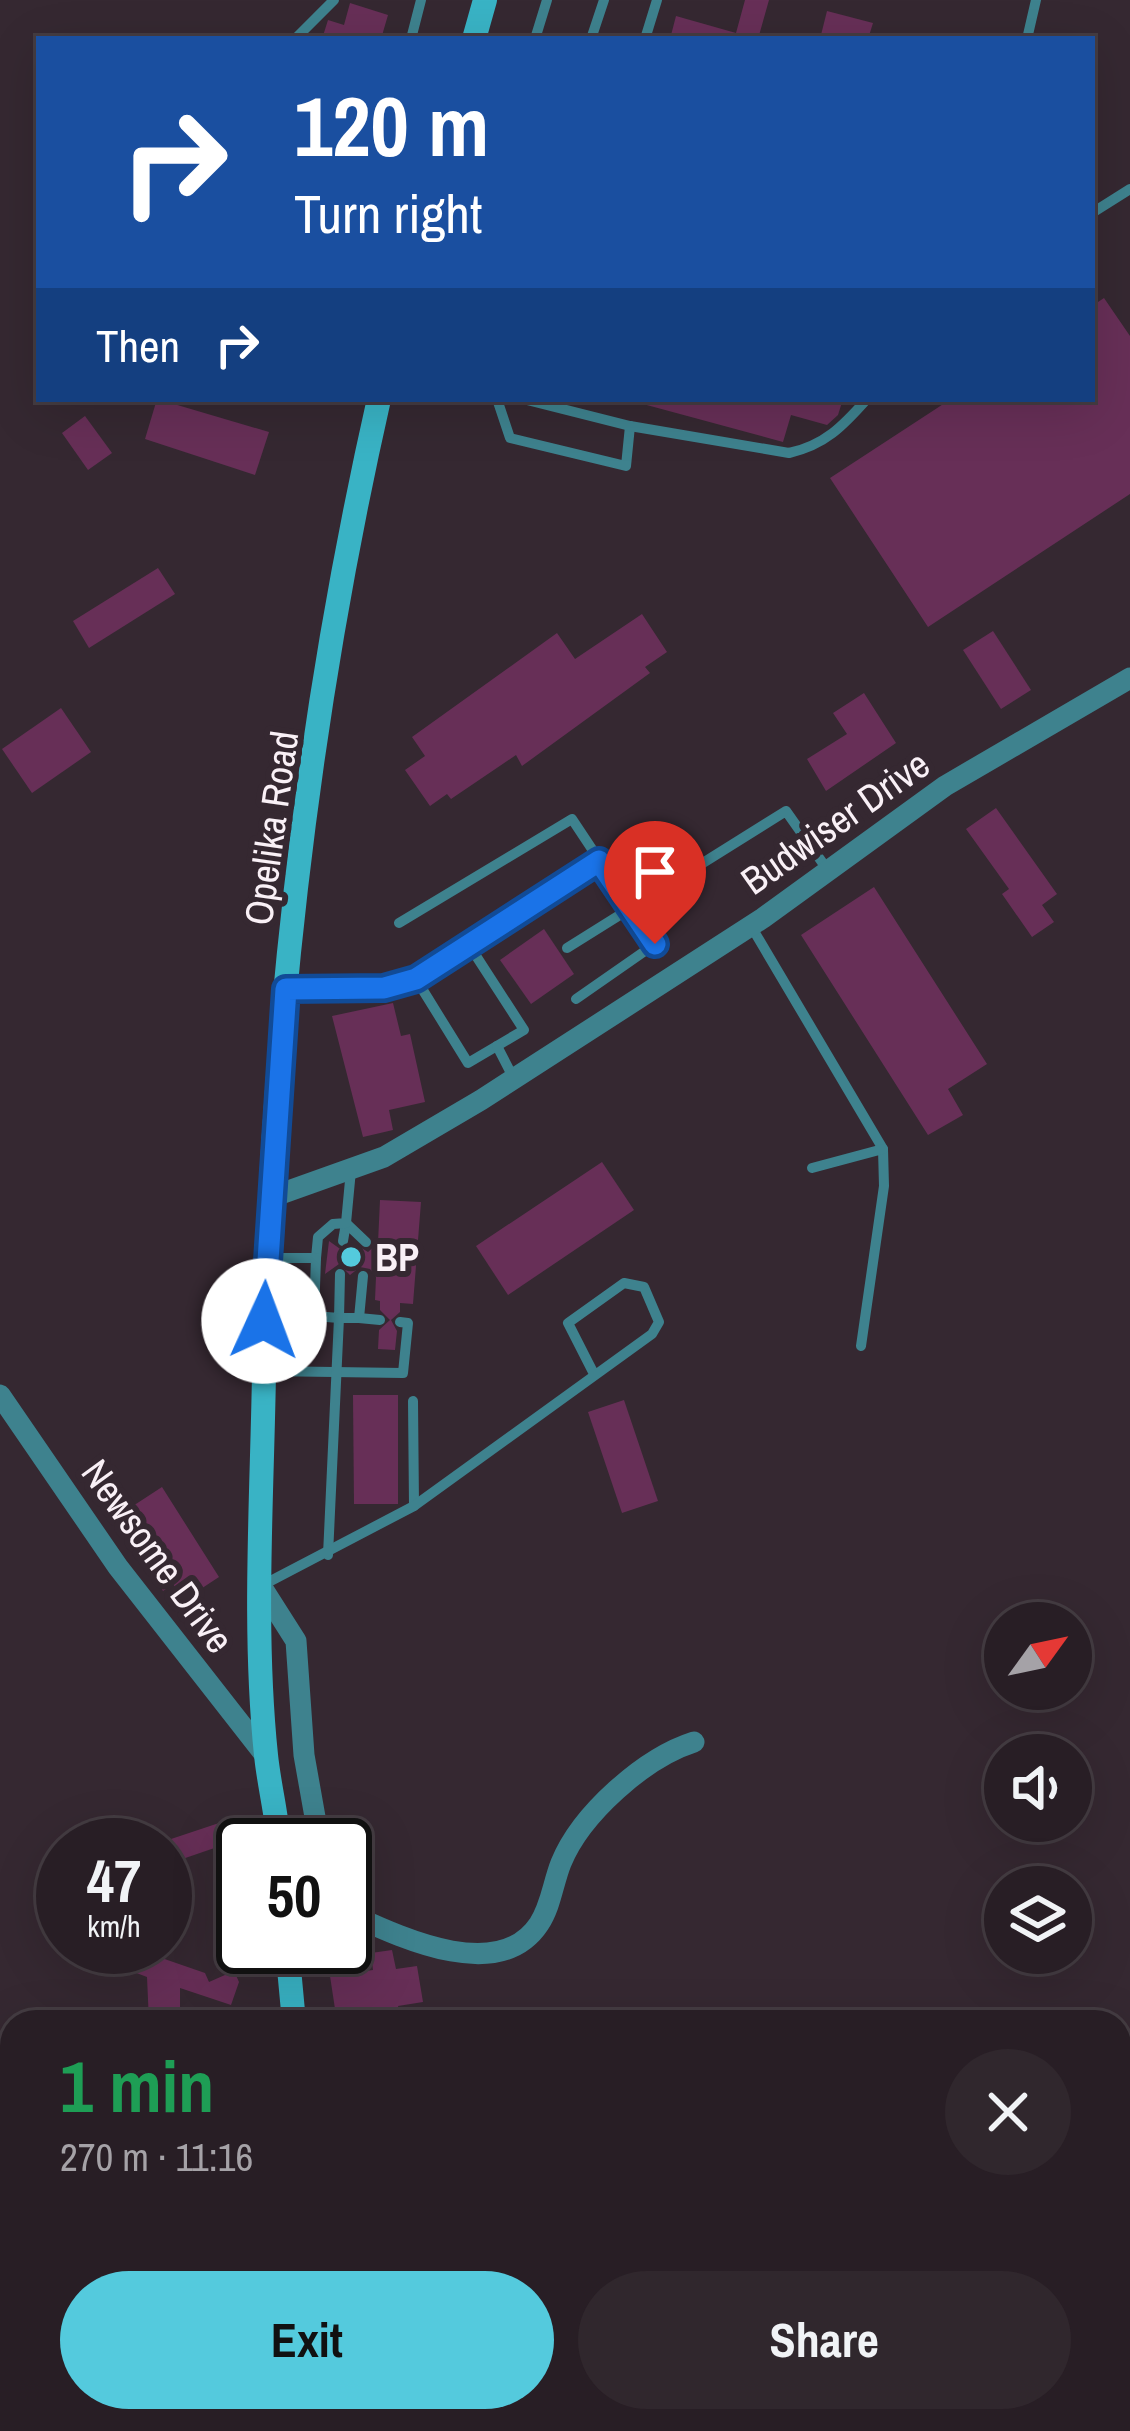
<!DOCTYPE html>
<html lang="en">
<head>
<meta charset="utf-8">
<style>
  :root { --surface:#281e25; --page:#30272d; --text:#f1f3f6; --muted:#a5a2a7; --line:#443c42; --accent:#54cadd }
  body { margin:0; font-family:"Archivo Narrow",sans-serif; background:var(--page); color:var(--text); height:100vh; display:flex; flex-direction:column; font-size:45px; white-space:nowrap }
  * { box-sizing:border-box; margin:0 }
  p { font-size:39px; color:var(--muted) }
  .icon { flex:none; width:66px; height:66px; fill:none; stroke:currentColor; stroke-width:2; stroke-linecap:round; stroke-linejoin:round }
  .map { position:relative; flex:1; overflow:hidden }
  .details { position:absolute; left:0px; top:2010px; width:1131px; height:423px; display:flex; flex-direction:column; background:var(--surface); border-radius:36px 36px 0 0; box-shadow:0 12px 48px #0002,0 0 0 3px var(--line) }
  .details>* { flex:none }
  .guide { position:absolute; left:36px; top:36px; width:1059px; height:366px; border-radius:0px; box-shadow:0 12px 48px #0002,0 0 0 3px var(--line); background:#1a4fa0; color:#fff; overflow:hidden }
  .needle { width:78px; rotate:57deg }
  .controls { position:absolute; left:984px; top:1602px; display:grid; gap:24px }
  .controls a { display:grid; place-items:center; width:108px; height:108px; border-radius:50%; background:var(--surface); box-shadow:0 12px 48px #0002,0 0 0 3px var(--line); font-size:60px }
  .speed { position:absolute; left:36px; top:1818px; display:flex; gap:24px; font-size:60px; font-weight:700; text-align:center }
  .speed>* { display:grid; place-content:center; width:156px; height:156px; border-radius:50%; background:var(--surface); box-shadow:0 12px 48px #0002,0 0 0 3px var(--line); line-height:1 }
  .speed small { font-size:30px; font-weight:400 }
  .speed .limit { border:6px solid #111; border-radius:18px; background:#fff; color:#111 }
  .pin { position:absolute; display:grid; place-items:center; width:102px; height:102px; color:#fff; margin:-123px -51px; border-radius:50% 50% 50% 0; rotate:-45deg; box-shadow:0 0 12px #0007 }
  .pin .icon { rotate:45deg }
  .me { position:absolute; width:132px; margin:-66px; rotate:2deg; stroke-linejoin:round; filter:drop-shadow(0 0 9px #0008) }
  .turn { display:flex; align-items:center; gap:42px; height:252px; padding:0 60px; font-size:54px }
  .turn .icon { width:156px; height:156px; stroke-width:2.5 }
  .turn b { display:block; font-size:84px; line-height:102px }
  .then { display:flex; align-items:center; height:114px; padding:0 60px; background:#0003; gap:24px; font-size:45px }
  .round { display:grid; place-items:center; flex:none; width:126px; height:126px; border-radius:63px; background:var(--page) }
  .head { display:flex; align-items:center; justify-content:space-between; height:204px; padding:0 60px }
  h1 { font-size:72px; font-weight:700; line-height:90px; color:#1e9e55 }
  .action { display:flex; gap:24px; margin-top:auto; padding:24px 60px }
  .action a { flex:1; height:138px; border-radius:72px; background:var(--accent); color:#111; font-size:48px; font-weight:700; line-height:138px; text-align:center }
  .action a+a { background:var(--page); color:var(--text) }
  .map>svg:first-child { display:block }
</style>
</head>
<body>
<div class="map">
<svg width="1130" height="2431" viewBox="0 0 1130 2431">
  <rect width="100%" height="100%" fill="#352831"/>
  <g fill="#672f57">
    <path d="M745,0H769L758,39H670L676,16L736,33Z"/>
    <path d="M350,3L388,15L381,39H322L328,20L344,25Z"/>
    <path d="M827,11L873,23L868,39H820Z"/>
    <path d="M1104,298L1130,336V494L928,627L830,478L951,399H1092V306Z"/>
    <path d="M157,399L269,432L255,475L145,439Z"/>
    <path d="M644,399H843L838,415L827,425L791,415L783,442L643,404Z"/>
    <path d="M85,416L112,453L88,470L62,433Z"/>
    <path d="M158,568L175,594L89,648L73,621Z"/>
    <path d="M642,614L667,652L645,667L650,673L522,766L516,755L451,799L447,794L430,806L405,770L425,756L412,737L557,633L575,659Z"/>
    <path d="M993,631L1031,690L1001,709L963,650Z"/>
    <path d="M864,693L896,743L826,791L807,759L847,734L833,713Z"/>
    <path d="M61,708L91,752L32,793L2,749Z"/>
    <path d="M996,808L1057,894L1042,905L1054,922L1032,937L1002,894L1009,889L966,829Z"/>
    <path d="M874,887L987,1064L948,1089L963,1115L928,1135L801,935Z"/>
    <path d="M544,929L574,974L531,1004L500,960Z"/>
    <path d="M393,1003L401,1036L410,1034L425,1102L389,1110L393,1130L363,1137L332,1016Z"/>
    <path d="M602,1162L634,1210L508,1295L476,1246Z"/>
    <path d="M380,1200L421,1202L413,1304L400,1303V1312L391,1320L397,1331L395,1350L378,1349L379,1330L390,1320L380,1310V1301L375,1300L376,1277L370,1269L360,1267L350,1275L339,1264L325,1274L329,1241L343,1251L353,1243L368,1252L378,1243Z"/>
    <path d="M353,1395H398V1504H354Z"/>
    <path d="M624,1400L658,1501L622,1513L588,1412Z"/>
    <path d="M162,1487L219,1577L184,1600L173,1584L163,1591L116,1517Z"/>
    <path d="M222,1822L229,1843L165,1865V1841Z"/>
    <path d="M68,1947H149L153,1955L205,1973L209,1982L234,1971L239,1982L231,2005L180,1988V2022H149L147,1977Z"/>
    <path d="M392,1950L396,1969L417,1966L423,2002L398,2006L401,2022H337L330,1976L373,1970L371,1953Z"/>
  </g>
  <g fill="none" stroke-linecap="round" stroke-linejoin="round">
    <g stroke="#3e828e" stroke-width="10">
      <path d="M295,39L334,0"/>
      <path d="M411,39L421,0"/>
      <path d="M535,39L547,0"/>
      <path d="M591,39L604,0"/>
      <path d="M645,39L657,0"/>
      <path d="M1027,39L1036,0"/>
      <path d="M1092,213L1130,189"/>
      <path d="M497,399L510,438L626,466L630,426"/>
      <path d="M523,399L630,426L789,453C825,445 843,426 867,399"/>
      <path d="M399,923L572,819L655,944L576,999"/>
      <path d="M751,926L883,1149L884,1186L861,1346"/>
      <path d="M469,945L524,1030L468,1063L416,979L600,861"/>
      <path d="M567,948L786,811L829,872"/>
      <path d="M289,989L384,988L416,979"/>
      <path d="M497,1046L514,1079"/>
      <path d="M812,1168L883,1149"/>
      <path d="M343,1241L346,1223L366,1242"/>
      <path d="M270,1258H316L318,1237L333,1224L346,1223L351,1170"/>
      <path d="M316,1258L314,1316L339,1318L340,1274"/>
      <path d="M264,1315L314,1316"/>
      <path d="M359,1318L380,1320"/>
      <path d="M264,1371L403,1373L408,1323L400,1322"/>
      <path d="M413,1401L414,1506"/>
      <path d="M328,1555L339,1318H359L363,1276"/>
      <path d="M261,1586L414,1506L652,1334L659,1322L644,1287L624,1283L568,1323L594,1374"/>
    </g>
    <g stroke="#3e828e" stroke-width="21">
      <path d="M269,1198L384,1157L481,1100L763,918L945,786L1130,678"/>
      <path d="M0,1395L118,1567L265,1755"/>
      <path d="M261,1586L296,1641L304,1755L320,1845"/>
      <path d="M345,1912C396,1935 498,1986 539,1924C551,1906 553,1883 561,1863C581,1814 644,1758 694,1742"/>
      <path d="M0,2285L12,2283"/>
    </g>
    <g stroke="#39b3c5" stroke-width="24">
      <path d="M474,39L485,0"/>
      <path d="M279,1845C277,1815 269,1785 266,1755C253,1629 262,1499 264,1373C270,1047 307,717 379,399"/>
      <path d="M287,1947L294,2022"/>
      <path d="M330,2421L331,2431"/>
    </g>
  </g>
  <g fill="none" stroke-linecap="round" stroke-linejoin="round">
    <g stroke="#114b97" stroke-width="30">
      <path id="route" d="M264,1321L286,989L384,988L416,979L599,861L655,944"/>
    </g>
    <use href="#route" stroke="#1a73e8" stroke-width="21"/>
  </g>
  <circle fill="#54cadd" stroke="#352831" stroke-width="4.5" cx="351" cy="1257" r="12"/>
  <g text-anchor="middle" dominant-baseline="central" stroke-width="12" stroke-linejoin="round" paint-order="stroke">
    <g font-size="39" fill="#f9f0f6" stroke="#352831">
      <text transform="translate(835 822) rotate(-35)">Budwiser Drive</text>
      <text transform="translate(271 828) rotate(-82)">Opelika Road</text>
      <text transform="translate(158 1556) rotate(54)">Newsome Drive</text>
    </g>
    <g font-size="39" font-weight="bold" fill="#f9f0f6" stroke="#352831" text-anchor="start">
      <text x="375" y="1257">BP</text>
    </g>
  </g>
</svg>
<div class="controls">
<a><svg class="needle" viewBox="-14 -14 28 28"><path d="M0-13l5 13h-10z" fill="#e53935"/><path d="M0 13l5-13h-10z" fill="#a5a2a7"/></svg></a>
<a><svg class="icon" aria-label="sound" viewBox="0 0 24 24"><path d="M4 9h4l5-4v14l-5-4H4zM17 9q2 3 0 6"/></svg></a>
<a><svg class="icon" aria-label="layers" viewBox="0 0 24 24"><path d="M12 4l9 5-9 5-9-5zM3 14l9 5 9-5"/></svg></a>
</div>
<div class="speed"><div>47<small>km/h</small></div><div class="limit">50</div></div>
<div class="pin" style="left:655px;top:944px;background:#d93025"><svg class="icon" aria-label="arrive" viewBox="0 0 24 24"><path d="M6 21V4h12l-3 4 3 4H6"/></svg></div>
<svg class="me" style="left:264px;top:1321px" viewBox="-20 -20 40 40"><circle r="19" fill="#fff"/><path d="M0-13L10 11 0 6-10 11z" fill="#1a73e8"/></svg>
<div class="guide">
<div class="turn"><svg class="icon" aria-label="right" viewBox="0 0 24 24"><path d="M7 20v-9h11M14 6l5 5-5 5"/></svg><div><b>120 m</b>Turn right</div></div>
<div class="then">Then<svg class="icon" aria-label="right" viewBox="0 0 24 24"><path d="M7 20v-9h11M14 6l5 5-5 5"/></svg></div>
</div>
<section class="details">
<div class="head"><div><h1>1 min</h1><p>270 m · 11:16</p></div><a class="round"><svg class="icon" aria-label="close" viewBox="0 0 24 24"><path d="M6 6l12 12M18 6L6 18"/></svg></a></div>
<div class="action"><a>Exit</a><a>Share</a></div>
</section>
</div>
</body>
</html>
